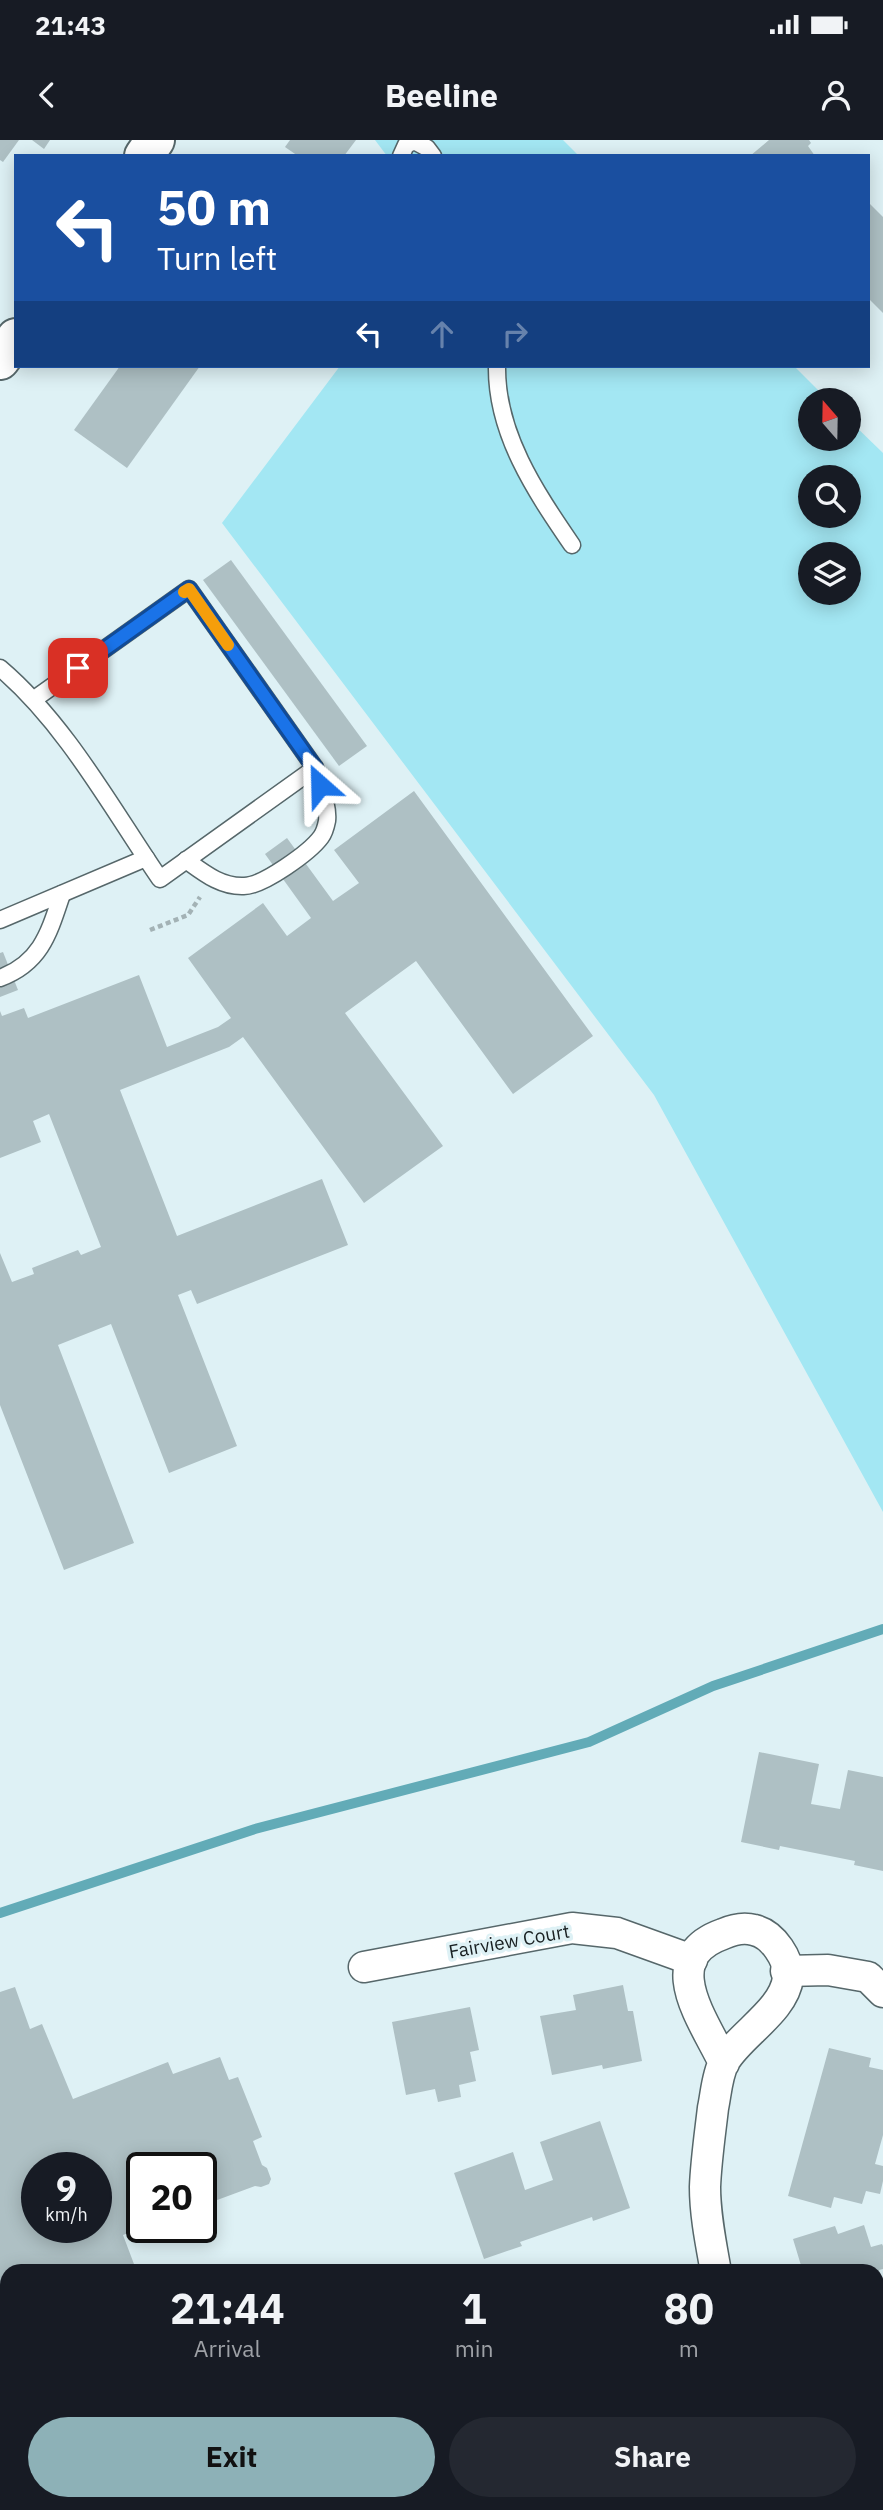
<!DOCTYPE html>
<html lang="en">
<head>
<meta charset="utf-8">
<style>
  :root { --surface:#171b24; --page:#242831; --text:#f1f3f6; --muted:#9ea1a6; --accent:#8db1b7 }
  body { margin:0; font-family:"IBM Plex Sans",sans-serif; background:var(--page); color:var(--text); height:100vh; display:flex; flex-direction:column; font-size:26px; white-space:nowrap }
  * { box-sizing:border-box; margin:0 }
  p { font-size:23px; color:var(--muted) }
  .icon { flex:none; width:38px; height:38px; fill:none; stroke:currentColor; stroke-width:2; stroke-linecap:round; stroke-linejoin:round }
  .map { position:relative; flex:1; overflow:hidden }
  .details { position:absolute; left:0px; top:2124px; width:884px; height:247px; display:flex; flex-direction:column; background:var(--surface); border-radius:21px 21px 0 0; box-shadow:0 4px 18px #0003 }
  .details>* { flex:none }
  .guide { position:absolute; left:14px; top:14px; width:856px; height:214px; border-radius:0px; box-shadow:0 4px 18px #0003; background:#1a4fa0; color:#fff; overflow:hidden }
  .needle { width:46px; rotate:340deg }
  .fabs { position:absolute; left:798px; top:248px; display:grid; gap:14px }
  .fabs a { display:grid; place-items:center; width:63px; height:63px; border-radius:50%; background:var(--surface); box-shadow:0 4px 18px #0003; font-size:35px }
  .speed { position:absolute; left:21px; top:2012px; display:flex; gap:14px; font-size:35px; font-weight:700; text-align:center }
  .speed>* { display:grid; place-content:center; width:91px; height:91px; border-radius:50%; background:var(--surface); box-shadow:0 4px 18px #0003; line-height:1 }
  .speed small { font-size:18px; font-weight:400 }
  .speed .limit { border:4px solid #111; border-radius:10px; background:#fff; color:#111 }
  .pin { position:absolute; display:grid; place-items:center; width:60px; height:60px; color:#fff; margin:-30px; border-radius:14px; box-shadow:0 4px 10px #0006 }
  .me { position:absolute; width:77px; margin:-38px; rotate:335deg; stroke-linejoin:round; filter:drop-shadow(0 0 5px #0008) }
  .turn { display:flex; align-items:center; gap:24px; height:147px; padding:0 28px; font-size:32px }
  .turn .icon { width:91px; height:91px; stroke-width:2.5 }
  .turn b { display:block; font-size:49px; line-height:60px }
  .lanes { display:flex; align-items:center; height:66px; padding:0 28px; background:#0003; justify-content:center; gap:35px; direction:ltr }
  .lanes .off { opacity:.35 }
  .eta { display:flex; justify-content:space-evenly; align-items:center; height:119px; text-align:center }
  .eta b { font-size:42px; font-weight:700; line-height:49px }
  .button { display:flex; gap:14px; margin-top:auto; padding:14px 28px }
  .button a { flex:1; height:80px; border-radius:42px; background:var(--accent); color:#111; font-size:28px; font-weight:700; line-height:80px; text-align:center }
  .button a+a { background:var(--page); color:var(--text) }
  .status { display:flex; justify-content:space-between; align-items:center; height:49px; padding:0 35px; background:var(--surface); direction:ltr }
  .status svg { height:19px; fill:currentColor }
  header { display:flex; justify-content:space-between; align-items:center; height:91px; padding:0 28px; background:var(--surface); font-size:32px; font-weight:700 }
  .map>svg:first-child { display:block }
</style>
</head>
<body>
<div class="status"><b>21:43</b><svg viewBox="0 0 49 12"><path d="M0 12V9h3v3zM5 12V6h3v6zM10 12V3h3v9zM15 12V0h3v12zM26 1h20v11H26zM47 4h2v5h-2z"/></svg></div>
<header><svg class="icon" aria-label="back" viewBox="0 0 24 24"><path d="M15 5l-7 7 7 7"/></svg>Beeline<svg class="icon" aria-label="person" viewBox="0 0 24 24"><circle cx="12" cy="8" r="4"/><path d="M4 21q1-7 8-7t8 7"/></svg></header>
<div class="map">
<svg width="883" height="2370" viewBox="0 0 883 2370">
  <rect width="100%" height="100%" fill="#def1f5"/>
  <g fill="#a3e7f3" fill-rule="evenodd">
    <path d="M375,0H563L579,16H387Z"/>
    <path d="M340,226H794L829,261H810V299H849V280L883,313V1372L654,955L222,383ZM810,338H849V376H810ZM810,415H849V453H810Z"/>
    <path d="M202,2364H336L320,2370H186Z"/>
    <path d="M473,2364H536L538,2370H475Z"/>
  </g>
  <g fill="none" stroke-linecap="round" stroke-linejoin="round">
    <path stroke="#62abb7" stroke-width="10" d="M0,1773L255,1689L589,1602L713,1546L883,1489"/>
  </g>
  <g fill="#aec0c4" fill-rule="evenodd">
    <path d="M0,0H19L3,22L0,20Z"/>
    <path d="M32,0H50L44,9Z"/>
    <path d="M290,0H356L344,16H298L285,7Z"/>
    <path d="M769,0H809L811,3L808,6L815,16H750Z"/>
    <path d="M868,62L883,77V173L868,158Z"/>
    <path d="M120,226H200L127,328L74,290Z"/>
    <path d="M231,420L367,606L339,626L203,440Z"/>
    <path d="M414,651L593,896L513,954L416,821L345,873L443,1006L364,1063L243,897L229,907L120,950L177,1096L322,1039L348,1105L197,1164L191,1150L178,1155L237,1306L169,1333L111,1184L58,1205L134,1403L64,1430L0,1265V1113L12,1142L34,1134L32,1128L78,1110L81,1115L101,1107L49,974L33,981L41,1002L0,1018V871L2,876L24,868L28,878L139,835L167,907L218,887L231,878L188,818L263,763L287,796L311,778L265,714L287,698L333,761L359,743L334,710Z"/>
    <path d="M3,812L18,850L0,857V813Z"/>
    <path d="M759,1612L819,1624L811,1664L840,1669L848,1630L883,1637V1731L854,1725L855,1721L780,1706L779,1710L741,1702Z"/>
    <path d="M623,1845L628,1871H633L642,1921L603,1929L602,1925L552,1935L540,1876L576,1870L573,1855Z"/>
    <path d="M15,1847L30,1889L42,1884L73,1959L168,1922L173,1934L220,1917L229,1940L238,1937L262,1997L253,2001L262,2025L267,2028L271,2039L269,2044L261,2047L255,2046L201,2066V2028H142V2088L123,2095L137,2132H7V2169L0,2151V1852ZM37,2028H96V2088H37Z"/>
    <path d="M470,1867L479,1910L470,1912L476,1941L459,1945L461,1957L438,1962L435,1949L406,1955L392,1882Z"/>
    <path d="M829,1908L871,1918L869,1927L883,1930V1995L875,2024L883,2026V2041L880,2054L866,2051L862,2064L834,2057L831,2068L788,2056Z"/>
    <path d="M600,1981L630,2068L593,2081L592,2077L520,2102L522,2106L484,2119L454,2033L513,2012L525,2050L553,2040L540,2002Z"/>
    <path d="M864,2085L871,2107L882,2104L883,2106V2129L879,2130L883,2143V2220L877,2222V2132H803L793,2099L835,2086L838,2094Z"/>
    <path d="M883,2264V2328L877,2322V2270Z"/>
    <path d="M601,2364H622V2365L602,2370Z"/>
    <path d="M683,2364H725L729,2370H676Z"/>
  </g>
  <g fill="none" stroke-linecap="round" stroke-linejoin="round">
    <g stroke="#56676a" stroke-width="19">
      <g id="service">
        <path d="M401,16L406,5L414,1L427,8L433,16"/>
        <path d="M497,226C496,293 535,351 572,405"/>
        <path d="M0,528C66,584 112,669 160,739L315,628L189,449L33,560"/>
        <path d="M186,720C204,733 221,747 244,746C263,746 310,712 321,697C324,693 326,686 327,681C329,665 319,644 315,628"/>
        <path d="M0,780L146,718"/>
        <path d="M0,838C41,823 49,793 62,754"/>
        <path d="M0,2325L7,2322"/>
        <path d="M0,2357L5,2370"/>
        <path d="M373,2370L388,2364"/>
      </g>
    </g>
    <g stroke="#56676a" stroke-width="33">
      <g id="minor">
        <path d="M364,1827L572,1788L617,1793L692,1820"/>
        <path d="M786,1831L828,1830L868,1837L883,1852"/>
        <path d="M716,2132C711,2104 705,2075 705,2047C706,2021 710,1994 713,1968C716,1954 717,1935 724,1922C739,1895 784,1871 788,1838C790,1820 773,1794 754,1790C743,1787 732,1790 723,1794C655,1818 705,1882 724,1923"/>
        <path d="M823,2364L828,2370"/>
        <path d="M120,2370L135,2364"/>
      </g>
    </g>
    <g stroke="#56676a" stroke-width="42">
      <g id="tertiary">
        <path d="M144,16L155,0"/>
        <path d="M0,220L16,198"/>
      </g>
    </g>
    <path stroke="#a3b2b5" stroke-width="4.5" stroke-dasharray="5 3.5" stroke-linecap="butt" d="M150,790L188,775L200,757"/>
    <use href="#service" stroke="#fff" stroke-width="16"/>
    <use href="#minor" stroke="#fff" stroke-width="30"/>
    <use href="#tertiary" stroke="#fff" stroke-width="38"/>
  </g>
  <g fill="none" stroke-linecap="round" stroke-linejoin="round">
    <g stroke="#114b97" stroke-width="18">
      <path id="route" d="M78,528L189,449L315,628L320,645"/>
    </g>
    <use href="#route" stroke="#1a73e8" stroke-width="12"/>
    <path stroke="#f59e0b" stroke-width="12" d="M184,452L189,449L228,505"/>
  </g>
  <g text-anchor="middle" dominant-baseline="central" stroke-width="7" stroke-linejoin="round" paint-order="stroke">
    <g font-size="19" fill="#192022" stroke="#def1f5">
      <text transform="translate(509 1801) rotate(-10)">Fairview Court</text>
    </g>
  </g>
</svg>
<div class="fabs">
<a><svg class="needle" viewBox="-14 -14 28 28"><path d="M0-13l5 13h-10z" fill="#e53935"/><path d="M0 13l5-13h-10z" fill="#9ea1a6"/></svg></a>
<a><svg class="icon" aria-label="search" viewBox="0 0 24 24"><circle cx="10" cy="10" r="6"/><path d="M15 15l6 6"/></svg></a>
<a><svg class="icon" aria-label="layers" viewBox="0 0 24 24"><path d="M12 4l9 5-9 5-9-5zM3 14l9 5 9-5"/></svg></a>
</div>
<div class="speed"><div>9<small>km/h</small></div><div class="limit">20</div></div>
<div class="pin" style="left:78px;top:528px;background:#d93025"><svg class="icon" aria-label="arrive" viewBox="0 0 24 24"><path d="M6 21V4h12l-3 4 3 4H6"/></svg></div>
<svg class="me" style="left:320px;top:645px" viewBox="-20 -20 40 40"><path d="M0-17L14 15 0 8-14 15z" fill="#1a73e8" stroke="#fff" stroke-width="4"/></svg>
<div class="guide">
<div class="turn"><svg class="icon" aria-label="left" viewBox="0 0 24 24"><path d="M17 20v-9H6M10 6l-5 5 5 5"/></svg><div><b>50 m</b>Turn left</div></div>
<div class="lanes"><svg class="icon" aria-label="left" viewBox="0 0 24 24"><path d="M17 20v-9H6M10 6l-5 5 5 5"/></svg><svg class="icon off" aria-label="ahead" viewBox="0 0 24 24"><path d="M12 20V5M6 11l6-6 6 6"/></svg><svg class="icon off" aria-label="right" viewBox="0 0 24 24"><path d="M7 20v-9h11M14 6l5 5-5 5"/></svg></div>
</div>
<section class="details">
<div class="eta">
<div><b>21:44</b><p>Arrival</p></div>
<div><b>1</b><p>min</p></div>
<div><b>80</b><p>m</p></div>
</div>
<div class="button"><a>Exit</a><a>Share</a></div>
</section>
</div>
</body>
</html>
